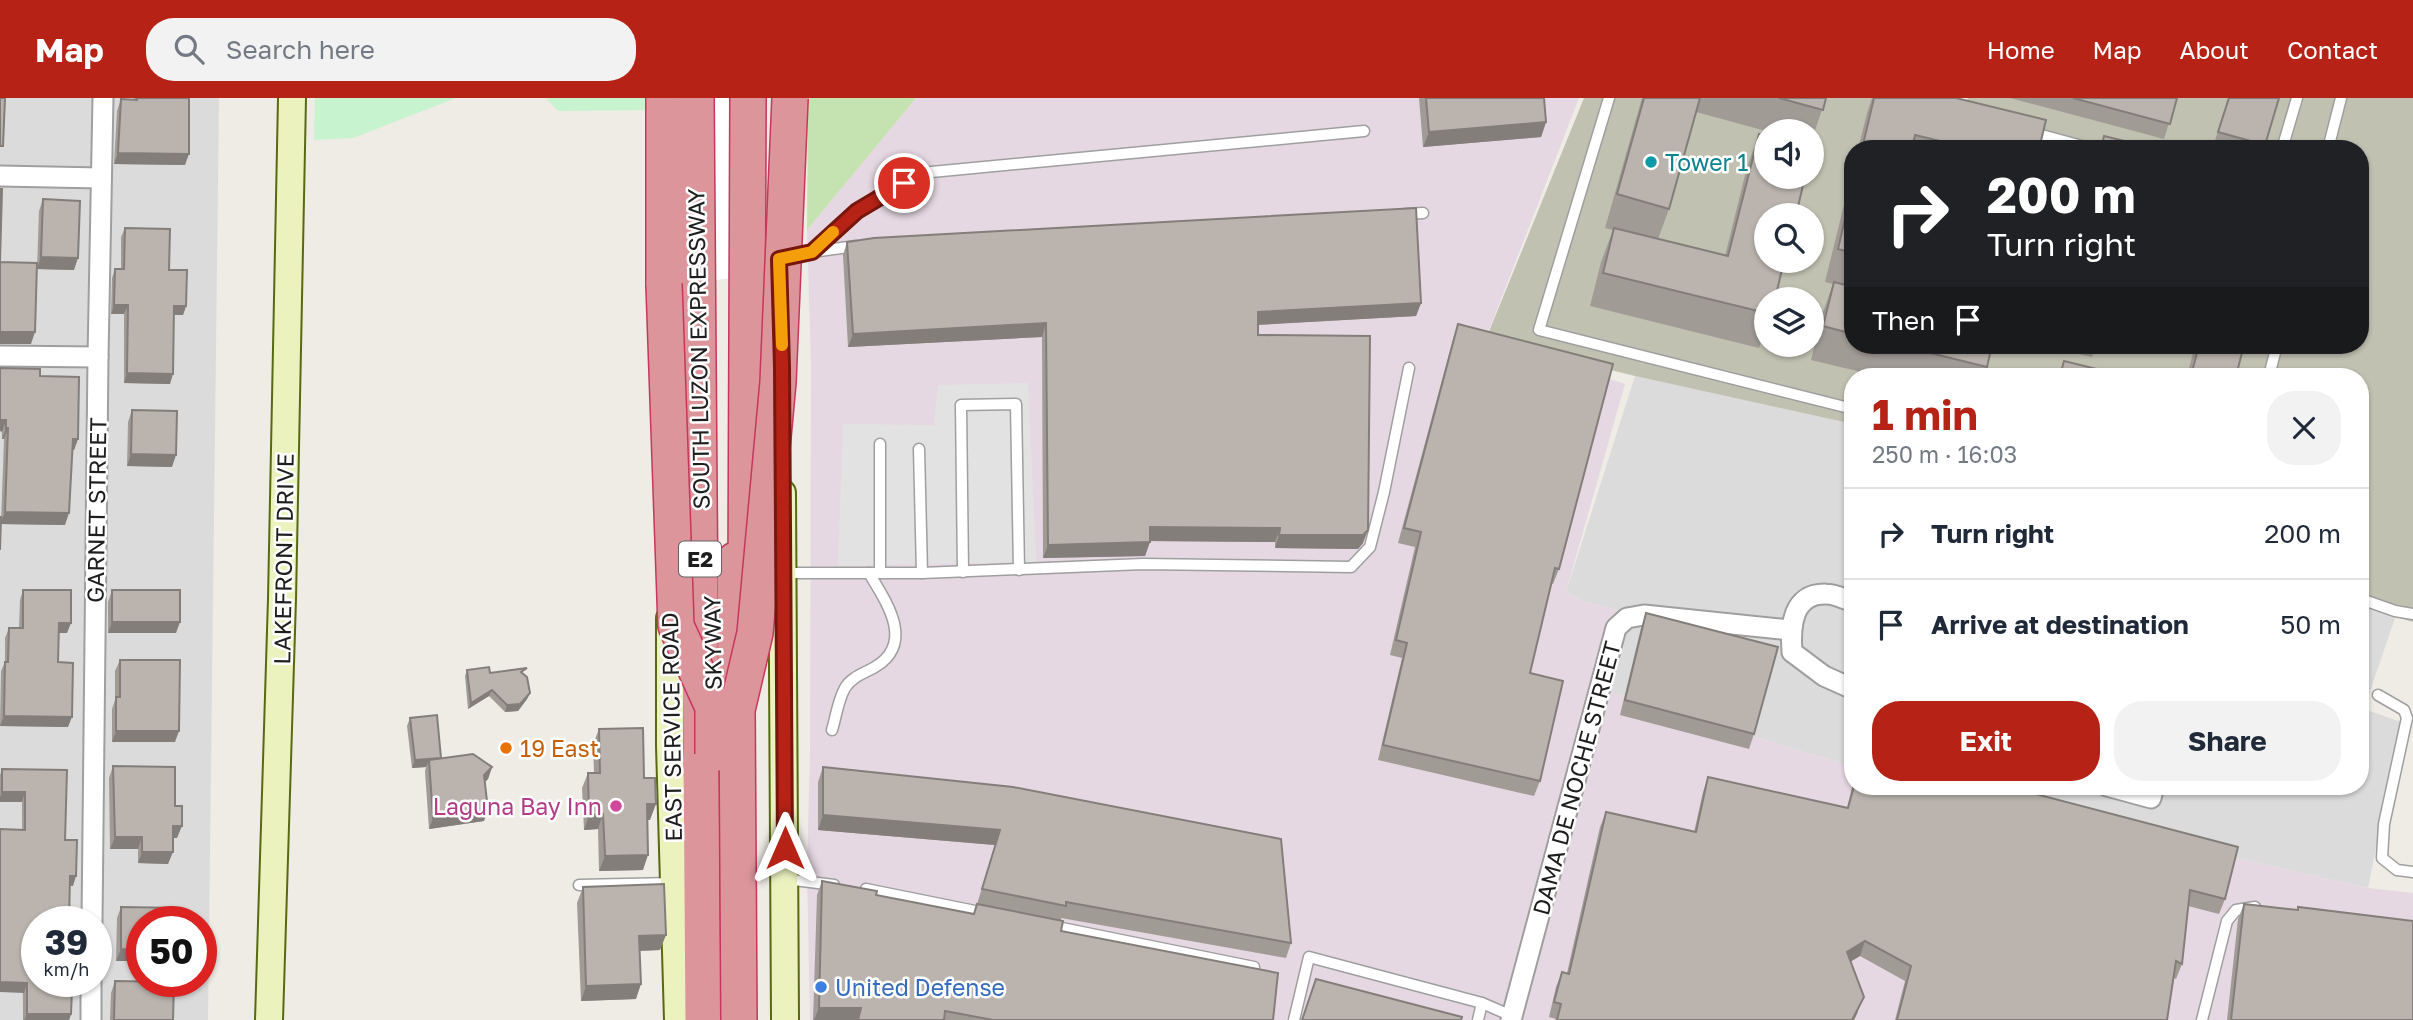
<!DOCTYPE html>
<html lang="en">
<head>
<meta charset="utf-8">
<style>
  :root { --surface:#fff; --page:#f2f2f3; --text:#1f2937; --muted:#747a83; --line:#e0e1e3; --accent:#b62316 }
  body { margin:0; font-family:"Golos Text",sans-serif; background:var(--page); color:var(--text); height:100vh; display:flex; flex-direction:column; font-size:26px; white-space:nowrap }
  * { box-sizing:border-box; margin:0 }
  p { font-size:23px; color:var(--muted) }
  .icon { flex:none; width:38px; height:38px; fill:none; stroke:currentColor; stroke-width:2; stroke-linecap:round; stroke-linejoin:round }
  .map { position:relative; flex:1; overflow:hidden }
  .drawer { position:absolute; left:1844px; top:270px; width:525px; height:427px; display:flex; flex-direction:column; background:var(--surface); border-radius:28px; box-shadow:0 2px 5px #0004 }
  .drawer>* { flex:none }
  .hud { position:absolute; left:1844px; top:42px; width:525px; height:214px; border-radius:28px; box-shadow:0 2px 5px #0004; background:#202124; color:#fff; overflow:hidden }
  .controls { position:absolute; left:1754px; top:21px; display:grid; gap:14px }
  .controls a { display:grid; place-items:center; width:70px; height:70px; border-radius:50%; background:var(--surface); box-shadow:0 2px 5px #0004; font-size:35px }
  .speed { position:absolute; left:21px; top:808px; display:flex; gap:14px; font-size:35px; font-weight:700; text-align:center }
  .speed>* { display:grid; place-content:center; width:91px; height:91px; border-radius:50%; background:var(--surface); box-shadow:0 2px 5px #0004; line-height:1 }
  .speed small { font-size:18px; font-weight:400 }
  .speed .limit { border:10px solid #d22; background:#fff; color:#111 }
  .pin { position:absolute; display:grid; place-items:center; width:60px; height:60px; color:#fff; margin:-30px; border:4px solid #fff; border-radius:50%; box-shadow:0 2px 7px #0007 }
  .me { position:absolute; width:77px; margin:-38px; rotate:0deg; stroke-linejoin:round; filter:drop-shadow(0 0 5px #0008) }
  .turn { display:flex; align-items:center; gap:24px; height:147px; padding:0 28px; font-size:32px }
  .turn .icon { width:91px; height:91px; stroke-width:2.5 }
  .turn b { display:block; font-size:49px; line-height:60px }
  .then { display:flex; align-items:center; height:66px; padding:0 28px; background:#0003; gap:14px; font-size:26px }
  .round { display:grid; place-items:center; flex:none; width:74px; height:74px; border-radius:28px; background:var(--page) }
  .overview { display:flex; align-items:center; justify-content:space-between; height:119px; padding:0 28px }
  h1 { font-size:42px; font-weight:700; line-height:52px; color:var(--accent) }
  .button { display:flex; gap:14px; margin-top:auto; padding:14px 28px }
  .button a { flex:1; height:80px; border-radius:28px; background:var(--accent); color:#fff; font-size:28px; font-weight:700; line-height:80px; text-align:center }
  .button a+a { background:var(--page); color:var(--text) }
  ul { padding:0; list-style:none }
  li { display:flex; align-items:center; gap:21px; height:91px; padding:0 28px; border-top:2px solid var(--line) }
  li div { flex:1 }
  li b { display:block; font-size:26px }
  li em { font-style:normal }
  header { display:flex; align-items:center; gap:42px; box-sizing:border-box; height:98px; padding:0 35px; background:var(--accent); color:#fff }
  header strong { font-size:33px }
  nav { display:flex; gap:38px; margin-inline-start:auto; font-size:24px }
  .search { width:490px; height:63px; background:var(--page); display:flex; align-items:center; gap:18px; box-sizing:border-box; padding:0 24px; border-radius:28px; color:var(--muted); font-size:26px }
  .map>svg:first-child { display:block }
</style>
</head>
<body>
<header>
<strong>Map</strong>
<div class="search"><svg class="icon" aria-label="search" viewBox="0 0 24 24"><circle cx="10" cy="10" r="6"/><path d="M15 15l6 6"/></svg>Search here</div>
<nav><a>Home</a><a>Map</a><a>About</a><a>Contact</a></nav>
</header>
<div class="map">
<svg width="2413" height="922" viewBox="0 0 2413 922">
  <rect width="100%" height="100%" fill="#eeece5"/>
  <g fill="#dcdbdb" fill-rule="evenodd">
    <path d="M0,0H219L208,922H0ZM37,824H96V884H37ZM142,824H201V884H142Z"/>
    <path d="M1635,278L1853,326V669L1611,594L1630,515L1585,504L1566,494Z"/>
    <path d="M2361,508L2395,520L2364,611L2401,624L2368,790L1922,688H2361Z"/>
  </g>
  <path fill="#e6d8e2" d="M916,0H1579L1486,240L1625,286L1566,494L1585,504L1631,515L1611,594L1853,669V688H1922L2368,790L2413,795V922H810L807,771L810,656L811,266L807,132Z"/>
  <path fill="#c0c1b1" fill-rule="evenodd" d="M1584,0H1944L1965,6L1968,0H2413V524L2361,508V278H1853V326L1635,278L1486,241ZM1766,33H1811V79H1766ZM1853,51H2361V247H1853ZM1766,117H1811V163H1766ZM1766,201H1811V247H1766Z"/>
  <path fill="#c5e3b0" d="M808,0H916L807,132Z"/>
  <g fill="#c7f3ce">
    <path d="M315,0H456L353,40L314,42Z"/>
    <path d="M546,0H651L650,12L558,13Z"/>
  </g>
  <path fill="#e2e2e2" d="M1028,285L1036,464L838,468L843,326L934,327L938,287Z"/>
  <path fill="#fff" d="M682,0H755L764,177L677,186Z"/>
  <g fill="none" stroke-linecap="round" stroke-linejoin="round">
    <g stroke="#9f9f9f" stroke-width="13">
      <g id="lane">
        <path d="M1609,0L1539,232L1853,311"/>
        <path d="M2030,34L2093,51"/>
        <path d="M2282,51L2297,0"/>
        <path d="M2328,51L2341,0"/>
        <path d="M1406,116L1423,115"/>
        <path d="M812,154L856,148"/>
        <path d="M791,158L812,154L857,113L921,75L1364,33"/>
        <path d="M2269,278L2277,247"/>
        <path d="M880,346V475"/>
        <path d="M919,351L922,475"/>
        <path d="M963,474L961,307L1016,306L1019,472"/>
        <path d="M782,475H922L1143,466L1351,469L1370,449L1384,394L1409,270"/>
        <path d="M2361,501L2395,513L2413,516"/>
        <path d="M2378,597L2404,612L2407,620L2384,726L2382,760L2397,772L2413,774"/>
        <path d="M832,632C836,619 838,602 845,590C851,579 865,575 875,569C915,545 887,505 869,475"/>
        <path d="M786,781L834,787"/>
        <path d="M579,787L673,785"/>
        <path d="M866,791L985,815"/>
        <path d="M1052,828L1254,869"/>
        <path d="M1294,922L1309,859L1482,905L1512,918"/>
        <path d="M1478,922L1482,905"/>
        <path d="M2202,922L2227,823L2236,812L2255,809"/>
      </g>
    </g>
    <g stroke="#9f9f9f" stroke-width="23">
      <g id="street">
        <path d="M0,78L101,80"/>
        <path d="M0,258L98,259"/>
        <path d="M1853,504C1845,501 1835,496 1826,496C1792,495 1790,529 1792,554L1824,578L1853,591"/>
        <path d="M2107,688L2151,700L2154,688"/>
        <path d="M92,824L98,259L103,0"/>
        <path d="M91,922V884"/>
        <path d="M1511,922L1616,530L1627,520L1644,517L1790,532"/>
      </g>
    </g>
    <g stroke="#586911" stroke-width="30">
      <g id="secondary">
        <path d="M782,395L785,922"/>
        <path d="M670,520V648L678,922"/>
        <path d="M269,922L282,501L292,0"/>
      </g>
    </g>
    <g stroke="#c7375c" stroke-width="38">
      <g id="highway">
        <path d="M664,0V186"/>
        <path d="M696,0L703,922"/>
        <path d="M735,462L736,588"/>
        <path d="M746,488L748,0"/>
      </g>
    </g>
    <use href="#lane" stroke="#fff" stroke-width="10"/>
    <use href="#street" stroke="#fff" stroke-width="19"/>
    <use href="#secondary" stroke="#ebf2be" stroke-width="26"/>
    <use href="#highway" stroke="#dd959c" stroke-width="35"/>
    <g stroke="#c7375c" stroke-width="38" stroke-linecap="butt">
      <g id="highway-bridge">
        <path d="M664,186L676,528L713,609V656"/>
        <path d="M739,922L737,612L755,535L778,284L790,0"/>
      </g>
    </g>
    <use href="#highway-bridge" stroke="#dd959c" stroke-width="35"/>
  </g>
  <g fill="#a19b96">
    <path d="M134,0H189L185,67L114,66L117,13L121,1L133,2Z"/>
    <path d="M1419,0H1544L1546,24L1541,39L1423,49Z"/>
    <path d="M1642,0H1826L1811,44V33H1766L1696,14L1669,111L1658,141L1725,158L1747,69L1759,36L1766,201V230L1759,250L1590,208L1601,164L1613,132L1605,130Z"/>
    <path d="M1872,0H1956L2039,51H1858L1867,15Z"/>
    <path d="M2010,0H2177L2164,41Z"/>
    <path d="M2228,0H2279L2264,51H2220L2213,49Z"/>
    <path d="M1853,70V247H1992L1983,278H1878L1811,262L1822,217L1833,186L1825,184Z"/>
    <path d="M43,101L74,172L37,171L39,113Z"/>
    <path d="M125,130L169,172L186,208L183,217H174L170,286L124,285V216H111L112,180L115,171H121V139Z"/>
    <path d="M847,144L1421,205L1416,218L1258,227V237L1363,445L1358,451L1275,450V444L1150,443L1145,458L1043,460L1042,239L848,249L843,157Z"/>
    <path d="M1458,226L1559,471L1553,486L1551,485L1530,575L1540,683L1534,698L1378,662L1402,560L1390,557L1415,449L1398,445L1453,241Z"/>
    <path d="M2050,247H2096L2092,259L2050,249Z"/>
    <path d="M2195,247H2244L2236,278H2187Z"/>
    <path d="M0,270L40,278L78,341L74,352H72L65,427L1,426L4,341H2Z"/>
    <path d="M132,312L172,369L127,368L128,324Z"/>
    <path d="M23,492L67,535H59L58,564L68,629L0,628L1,573L5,564V540L9,530H19L20,502Z"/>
    <path d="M112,492L176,535H108V504Z"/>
    <path d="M1646,515L1754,636L1749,651L1620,617L1641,530Z"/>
    <path d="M120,562L175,644H112V611L115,602V573Z"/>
    <path d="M467,572L490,575L524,577L530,595L527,601L518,613L505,614L489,598L468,611L465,578Z"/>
    <path d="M410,620L441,660L492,669L488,681L485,684L484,723L429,731L425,673L426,669L412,670L407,628Z"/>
    <path d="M599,631L644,680L650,722H647L643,772L599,773L598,731L584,732L582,690L588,675H594L593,646Z"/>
    <path d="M113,668L175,708L177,740H173L168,766L138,765V751H110L109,680Z"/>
    <path d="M823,669L1291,845L1286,860L1061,820V833L1273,922H813L817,797L822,783L876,797L974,816L995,747L818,732V684Z"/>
    <path d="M2,671L67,672L65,742L73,788H70L67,892L71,916L69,922H23L22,704H0V677Z"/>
    <path d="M1708,679L1847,710L1853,685V688H2005L2225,801L2219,816L2188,808L2182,866L2176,881L2174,880L2167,922H1895L1905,883L1860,858L1850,864L1858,914L1854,922H1555L1556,921L1549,919L1556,889L1562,874L1567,875L1600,729L1606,714L1694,734L1703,694Z"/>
    <path d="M583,789L660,852L640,853L636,901L581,903L577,805Z"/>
    <path d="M2244,806L2297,812L2298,809L2413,922H2227L2238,821Z"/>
    <path d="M121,809L182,824L116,863L117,820Z"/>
    <path d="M115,883L173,922H110L111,895Z"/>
  </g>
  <g fill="#837e7a">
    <path d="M1546,24L1541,39L1423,49L1429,34Z"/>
    <path d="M118,55L189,56L185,67L114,66Z"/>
    <path d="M41,159L78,160L74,172L37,171Z"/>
    <path d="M1421,205L1416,218L1253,227L1258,214Z"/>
    <path d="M114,207H128L124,216H111Z"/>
    <path d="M174,208H186L183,217H171Z"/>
    <path d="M1046,225L1042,239L848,249L853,236Z"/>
    <path d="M0,234H35L31,246H0Z"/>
    <path d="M127,275L173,276L170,286L124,285Z"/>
    <path d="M0,322H6L2,334L0,333Z"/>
    <path d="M6,330H8L4,341H2Z"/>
    <path d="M73,341H78L74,352H68Z"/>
    <path d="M131,356L176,357L172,369L127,368Z"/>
    <path d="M5,414L69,415L65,427L0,426Z"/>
    <path d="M1150,429L1280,430L1275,444L1145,443Z"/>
    <path d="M1368,432L1363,445L1358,451L1275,450L1279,437Z"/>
    <path d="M1150,444L1145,458L1043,460L1048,447Z"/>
    <path d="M112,524H180L176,535H108Z"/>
    <path d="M59,525H71L67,535H55Z"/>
    <path d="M492,592L489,598L468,611L471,605Z"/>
    <path d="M530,595L527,601L518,613L505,614L507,607Z"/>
    <path d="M4,618L72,619L68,629L0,628Z"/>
    <path d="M116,633H179L175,644H112Z"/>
    <path d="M441,660L429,662L426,669L412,670L415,662Z"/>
    <path d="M492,669L488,681L479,689L484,677Z"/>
    <path d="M2,694H25L22,704H0V699Z"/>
    <path d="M647,706H656L650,722H641Z"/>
    <path d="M488,712L484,723L429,731L433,720Z"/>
    <path d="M603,716L598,731L584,732L589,717Z"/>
    <path d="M823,717L1000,732L995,747L818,732Z"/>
    <path d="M173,728H182L177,740H168Z"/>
    <path d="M115,739H142L138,751H110Z"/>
    <path d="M142,754H173L168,766L138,765Z"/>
    <path d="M648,757L643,772L599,773L605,758Z"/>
    <path d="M70,778H76L73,788H67Z"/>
    <path d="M666,837L660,852L634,853L639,838Z"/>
    <path d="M1865,843L1860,858L1841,869L1847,854Z"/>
    <path d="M121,851L142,852V863H116Z"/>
    <path d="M0,884L27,885L24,895L0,894Z"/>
    <path d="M641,886L636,901L581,903L586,888Z"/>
    <path d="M1864,899L1854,922H1852Z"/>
    <path d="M819,910H861L857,922H814Z"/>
    <path d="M27,916H71L69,922H24Z"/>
  </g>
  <g fill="#bbb4ae" stroke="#837e7a" stroke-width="2">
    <path d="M0,0H5L3,48H0Z"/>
    <path d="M137,0H189V56L118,55L121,1L137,2Z"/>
    <path d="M1426,0H1544L1546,24L1429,34Z"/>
    <path d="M1644,0H1700L1669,111L1617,96Z"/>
    <path d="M1779,0H1826L1823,12Z"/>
    <path d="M1874,0H1956L2046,22L2039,51H1973L1915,37L1912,51H1862Z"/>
    <path d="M2073,0H2177L2170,26Z"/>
    <path d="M2229,0H2279L2265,47L2218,34Z"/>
    <path d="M1759,36L1766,38V79H1805L1796,117H1766V163H1784L1775,201H1766V215L1603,175L1614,130L1728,158Z"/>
    <path d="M2104,38L2157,51H2101Z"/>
    <path d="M1853,86V155L1838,151Z"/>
    <path d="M0,91H2L0,164L37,165L35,234H0Z"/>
    <path d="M43,101L80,103L78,160L41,159Z"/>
    <path d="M1416,110L1421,205L1258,214V237L1370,238L1368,432L1363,437H1279L1280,430L1150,429V444L1048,447L1046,225L853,236L847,144L874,140Z"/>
    <path d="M125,130L170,131L169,172H187L186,208H174L173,276L127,275L128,207H114L115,171H124Z"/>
    <path d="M1834,184L1853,189V236L1823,228Z"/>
    <path d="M1458,226L1613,266L1559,471L1555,470L1530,575L1563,583L1540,683L1383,647L1407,545L1396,542L1421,434L1404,430Z"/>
    <path d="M1898,247H1992L1987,269Z"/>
    <path d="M2199,247H2244L2236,278H2191Z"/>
    <path d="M2064,263L2125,278H2060Z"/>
    <path d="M0,270L40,271V278L79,279L78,341H73L69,415L5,414L8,330H6V322H0Z"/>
    <path d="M132,312L177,313L176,357L131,356Z"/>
    <path d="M0,419H1L0,452Z"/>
    <path d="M23,492H71V525H59L58,564L73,565L72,619L4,618L5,564H8L9,530H23Z"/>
    <rect x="112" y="492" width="68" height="32"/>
    <path d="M1646,515L1778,549L1754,636L1625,602Z"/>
    <path d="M120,562H180L179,633H116V599H120Z"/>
    <path d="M489,569L490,575L527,570L521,574L527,579L530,595L520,606L507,607L492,592L471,605L467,572Z"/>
    <path d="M437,617L441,660L415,662L410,620Z"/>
    <path d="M643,630L644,680H655L656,706H647L648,757L605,758L603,716L589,717L588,675H600L599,631Z"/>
    <path d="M473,656L492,669L484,677L488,712L433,720L429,662Z"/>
    <path d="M113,668L175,669V708H182V728H173V754H142V739H115Z"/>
    <path d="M823,669L1013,689L1281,741L1291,845L1066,804V808L982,791L1000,732L823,717Z"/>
    <path d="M2,671L67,672L65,742H77L76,778H70L69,824H37V884H68L67,892H72L71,916H27V885L0,884V731L25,732V694H2Z"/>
    <path d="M1708,679L1848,710L1854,688H2005L2238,749L2225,801L2190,792L2182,866L2176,863L2167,922H1897L1911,868L1865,843L1847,854L1864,899L1852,922H1557L1561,906L1554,904L1562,874L1569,876L1606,714L1696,734Z"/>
    <path d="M822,783L877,793L876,797L974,816L977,806L1063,823L1061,833L1278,875L1273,922H993L945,913L944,922H858L861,910H819Z"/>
    <path d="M664,786L666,837L639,838L641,886L586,888L583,789Z"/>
    <path d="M2244,806L2298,812V809L2413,823V922H2231Z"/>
    <path d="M121,809L182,810V824H142V852L121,851Z"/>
    <path d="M1316,881L1462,919L1461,922H1302Z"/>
    <path d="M115,883L174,884L173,922H114Z"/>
  </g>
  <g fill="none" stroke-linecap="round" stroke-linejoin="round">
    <g stroke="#76170e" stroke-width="18">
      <path id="route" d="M785,750L782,269L779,161L812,154L857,113L904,85"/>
    </g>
    <use href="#route" stroke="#b62316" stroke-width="12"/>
    <path stroke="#f59e0b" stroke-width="12" d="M782,247L779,161L812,154L833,134"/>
  </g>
  <circle fill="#0f9aa8" stroke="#fff" stroke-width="2.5" cx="1651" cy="64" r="7"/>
  <circle fill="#e8710a" stroke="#fff" stroke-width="2.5" cx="506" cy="650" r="7"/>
  <circle fill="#d1479c" stroke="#fff" stroke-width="2.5" cx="616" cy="708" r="7"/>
  <circle fill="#3f7fe0" stroke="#fff" stroke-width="2.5" cx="821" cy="889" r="7"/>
  <g text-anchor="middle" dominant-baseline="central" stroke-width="5" stroke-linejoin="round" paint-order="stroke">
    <rect fill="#fff" stroke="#626262" stroke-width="2" x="679" y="443.5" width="42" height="35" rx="5"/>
    <g font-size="21" font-weight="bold" fill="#1e1e1e">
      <text x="700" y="461">E2</text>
    </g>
    <g font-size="23" fill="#0d838f" stroke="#fff" text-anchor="start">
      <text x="1665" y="64">Tower 1</text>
    </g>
    <g font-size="23" fill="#1e1e1e" stroke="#fff">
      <text transform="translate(698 251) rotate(-91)">SOUTH LUZON EXPRESSWAY</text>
      <text transform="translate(96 412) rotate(-89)">GARNET STREET</text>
      <text transform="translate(283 461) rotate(-89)">LAKEFRONT DRIVE</text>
      <text transform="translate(712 545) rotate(-91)">SKYWAY</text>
      <text transform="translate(671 629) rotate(-91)">EAST SERVICE ROAD</text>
      <text transform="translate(1576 680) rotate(-75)">DAMA DE NOCHE STREET</text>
    </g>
    <g font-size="23" fill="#c56008" stroke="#fff" text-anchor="start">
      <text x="520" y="650">19 East</text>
    </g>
    <g font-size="23" fill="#b23c85" stroke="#fff" text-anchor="end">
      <text x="602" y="708">Laguna Bay Inn</text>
    </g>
    <g font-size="23" fill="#366cbe" stroke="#fff" text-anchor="start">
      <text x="835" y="889">United Defense</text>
    </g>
  </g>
</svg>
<div class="controls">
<a><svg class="icon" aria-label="sound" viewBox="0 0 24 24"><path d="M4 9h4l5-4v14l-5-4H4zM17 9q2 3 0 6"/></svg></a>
<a><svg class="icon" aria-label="search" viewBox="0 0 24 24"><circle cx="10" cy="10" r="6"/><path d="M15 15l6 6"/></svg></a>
<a><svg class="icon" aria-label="layers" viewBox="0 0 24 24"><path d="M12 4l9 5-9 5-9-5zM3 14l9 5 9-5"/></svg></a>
</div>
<div class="speed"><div>39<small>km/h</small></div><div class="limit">50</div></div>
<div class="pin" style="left:904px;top:85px;background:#d93025"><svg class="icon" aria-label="arrive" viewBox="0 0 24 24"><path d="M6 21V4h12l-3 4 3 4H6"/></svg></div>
<svg class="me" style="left:785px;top:750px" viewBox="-20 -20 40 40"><path d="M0-17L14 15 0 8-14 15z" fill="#b62316" stroke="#fff" stroke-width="4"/></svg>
<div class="hud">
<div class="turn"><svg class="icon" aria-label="right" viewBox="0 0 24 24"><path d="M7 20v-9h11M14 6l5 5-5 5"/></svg><div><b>200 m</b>Turn right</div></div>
<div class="then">Then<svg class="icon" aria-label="arrive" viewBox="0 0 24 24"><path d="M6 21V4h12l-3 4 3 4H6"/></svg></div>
</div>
<section class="drawer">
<div class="overview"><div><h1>1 min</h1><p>250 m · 16:03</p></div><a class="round"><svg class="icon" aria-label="close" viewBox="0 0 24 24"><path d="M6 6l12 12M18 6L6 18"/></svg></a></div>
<ul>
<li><svg class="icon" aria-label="right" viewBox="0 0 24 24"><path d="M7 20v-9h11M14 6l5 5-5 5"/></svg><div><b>Turn right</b></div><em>200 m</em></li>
<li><svg class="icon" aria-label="arrive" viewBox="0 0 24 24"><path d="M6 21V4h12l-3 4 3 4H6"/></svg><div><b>Arrive at destination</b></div><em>50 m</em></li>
</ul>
<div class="button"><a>Exit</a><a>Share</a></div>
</section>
</div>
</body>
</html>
